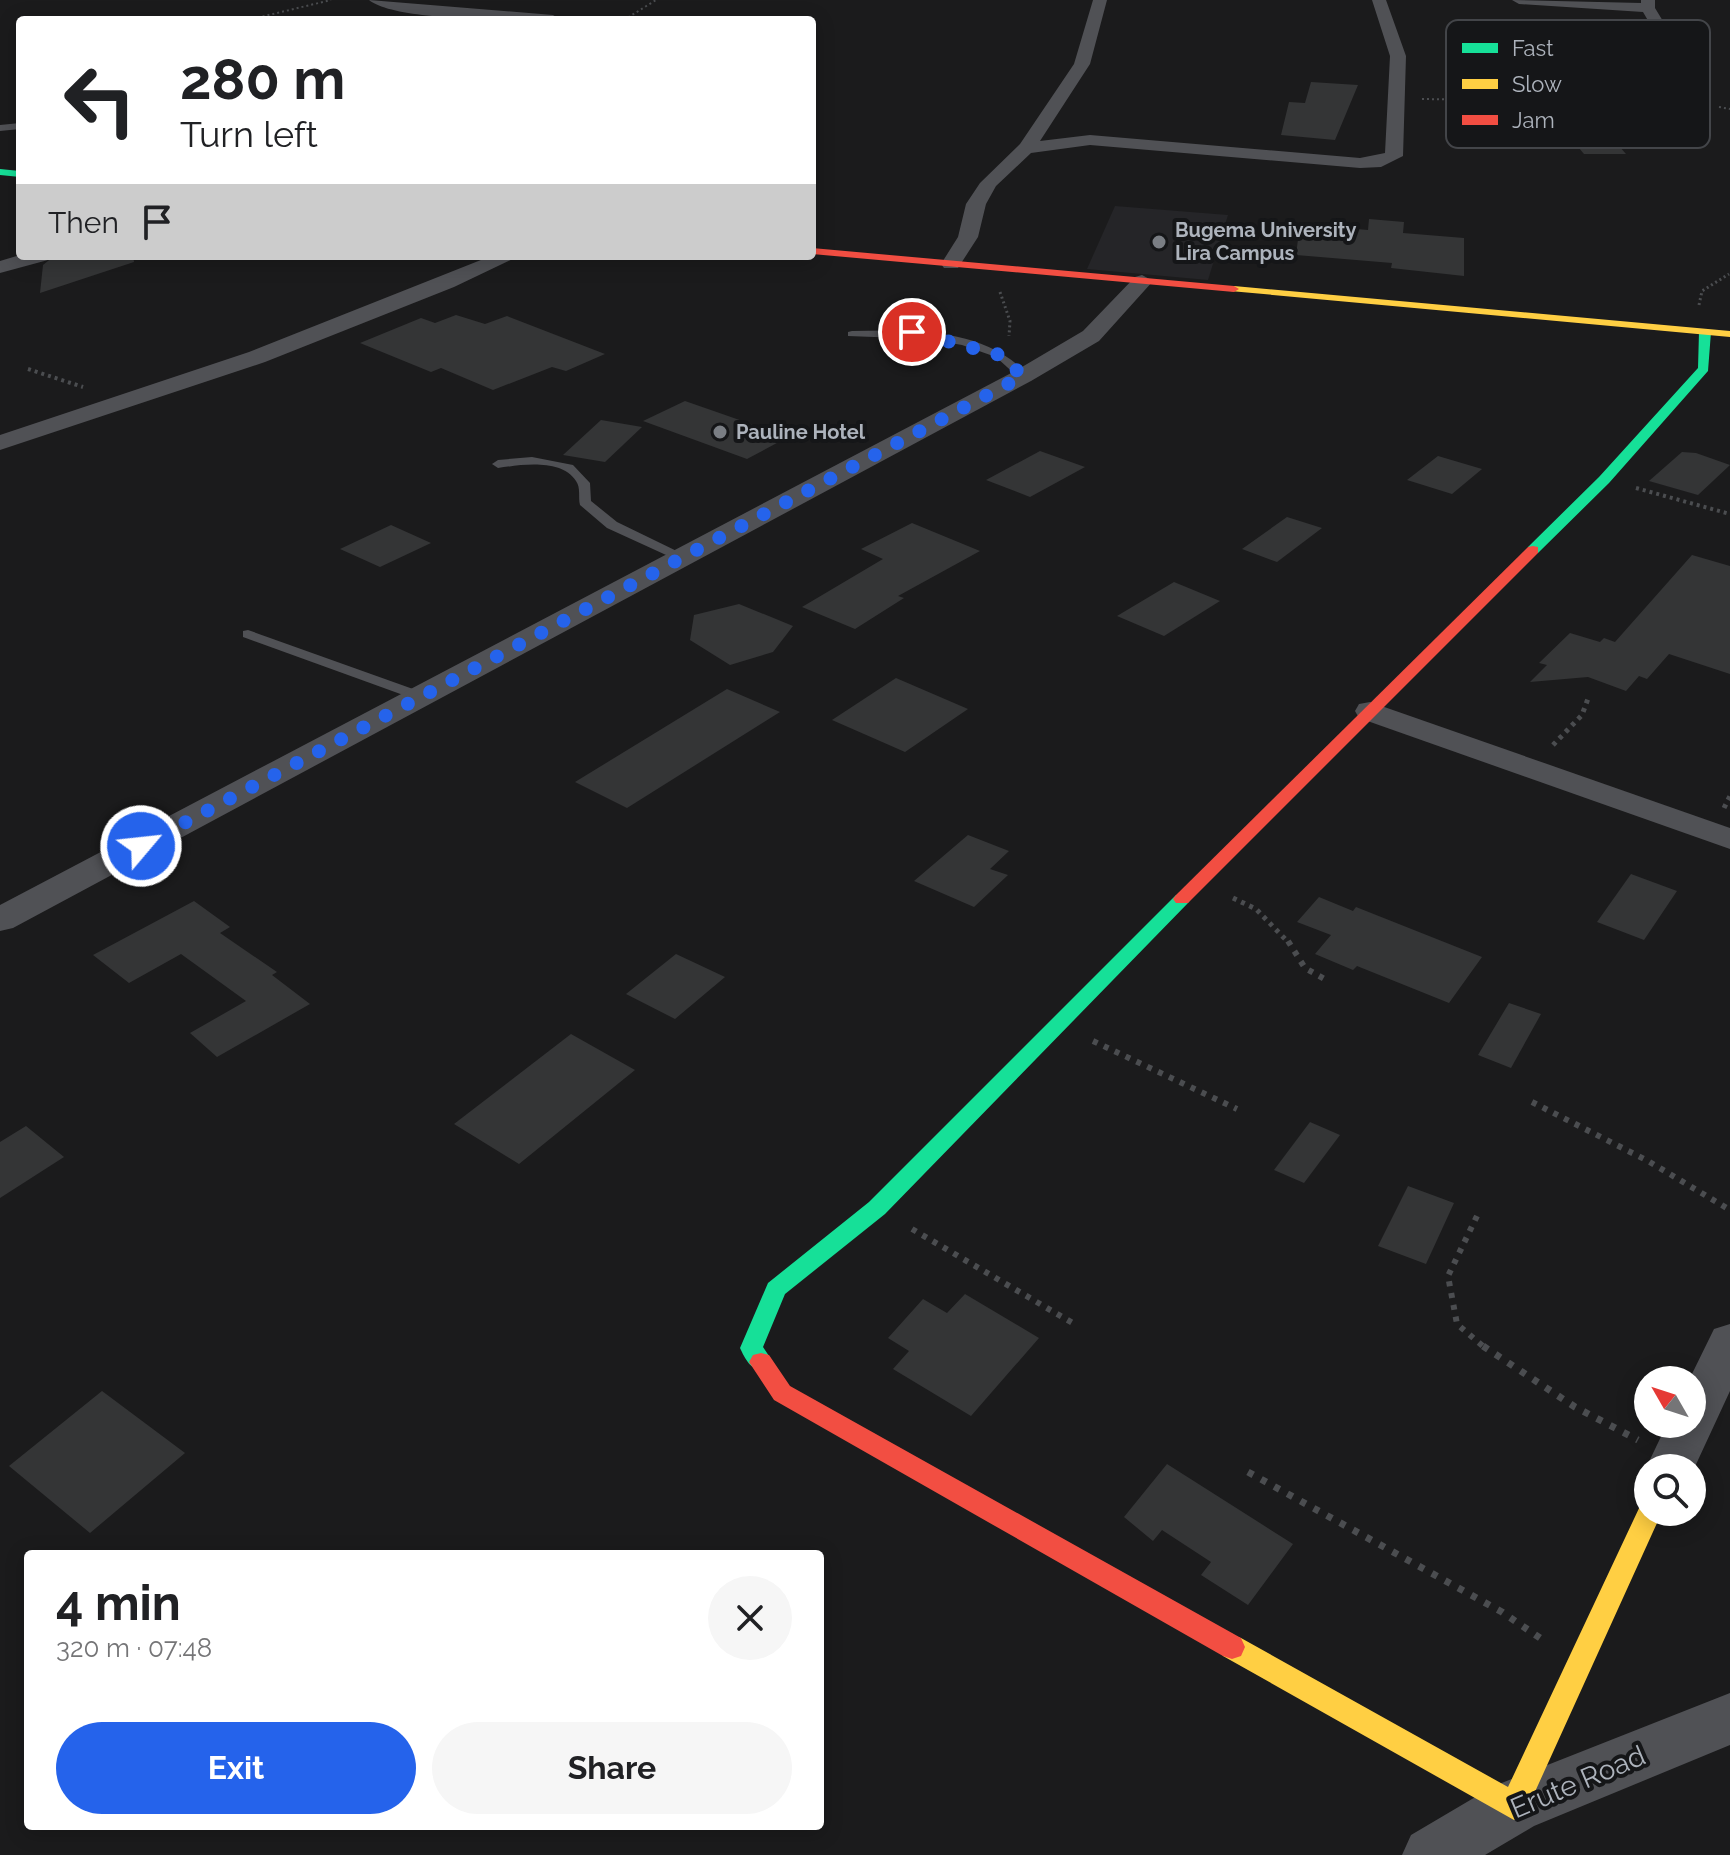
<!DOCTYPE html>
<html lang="en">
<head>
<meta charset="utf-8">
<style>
  :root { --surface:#fff; --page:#f6f6f6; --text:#202124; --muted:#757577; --accent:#2563eb }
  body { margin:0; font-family:Raleway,sans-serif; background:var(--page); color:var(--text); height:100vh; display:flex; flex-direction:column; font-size:30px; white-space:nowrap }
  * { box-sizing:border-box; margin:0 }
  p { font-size:26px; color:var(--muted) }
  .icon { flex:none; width:44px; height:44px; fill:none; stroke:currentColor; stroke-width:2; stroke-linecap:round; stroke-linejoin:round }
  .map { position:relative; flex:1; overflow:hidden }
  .side { position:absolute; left:24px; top:1550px; width:800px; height:280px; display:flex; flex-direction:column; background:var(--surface); border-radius:8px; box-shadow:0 4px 20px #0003 }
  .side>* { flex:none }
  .guide { position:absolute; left:16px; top:16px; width:800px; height:244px; border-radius:8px; box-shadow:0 4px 20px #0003; background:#fff; color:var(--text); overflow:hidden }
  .needle { width:52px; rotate:309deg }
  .tools { position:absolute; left:1634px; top:1366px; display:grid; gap:16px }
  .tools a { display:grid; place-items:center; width:72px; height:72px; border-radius:50%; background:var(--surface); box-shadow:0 4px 20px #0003; font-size:40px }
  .pin { position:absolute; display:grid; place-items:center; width:68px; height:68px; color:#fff; margin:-34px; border:4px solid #fff; border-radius:50%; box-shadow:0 2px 8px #0007 }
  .me { position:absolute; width:88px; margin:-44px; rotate:62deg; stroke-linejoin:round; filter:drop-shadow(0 0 6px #0008) }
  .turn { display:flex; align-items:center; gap:28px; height:168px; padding:0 32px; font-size:36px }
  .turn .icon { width:104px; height:104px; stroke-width:2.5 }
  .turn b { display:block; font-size:56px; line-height:68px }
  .then { display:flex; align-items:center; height:76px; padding:0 32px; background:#0003; gap:16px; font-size:30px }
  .round { display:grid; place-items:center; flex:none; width:84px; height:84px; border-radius:42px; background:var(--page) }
  .head { display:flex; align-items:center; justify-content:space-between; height:136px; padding:0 32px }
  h1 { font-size:48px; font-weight:700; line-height:60px }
  .action { display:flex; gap:16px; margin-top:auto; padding:16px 32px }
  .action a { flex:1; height:92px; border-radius:48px; background:var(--accent); color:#fff; font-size:32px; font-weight:700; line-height:92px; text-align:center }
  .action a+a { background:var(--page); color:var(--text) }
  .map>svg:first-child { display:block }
</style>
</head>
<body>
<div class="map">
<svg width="1730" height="1855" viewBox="0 0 1730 1855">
  <rect width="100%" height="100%" fill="#1b1b1c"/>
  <path fill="#252528" d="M1115,206L1228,215L1208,280L1087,269Z"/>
  <g fill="#343536">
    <path d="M1311,82L1358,85L1335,140L1281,135L1289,102L1305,103Z"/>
    <path d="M1589,112L1626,154H1584L1550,113Z"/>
    <path d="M1369,219L1404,222L1403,233L1464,238V276L1391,268L1392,263L1296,255L1300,224L1368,230Z"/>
    <path d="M54,256H133L134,262L40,293L43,265Z"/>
    <path d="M456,315L485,324L507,316L605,354L566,371L552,367L493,390L441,368L431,372L360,343L421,318L435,323Z"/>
    <path d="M685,401L788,437L747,459L643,421Z"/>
    <path d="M601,420L642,427L605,462L563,455Z"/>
    <path d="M1040,451L1085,467L1030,497L986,480Z"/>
    <path d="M1682,452L1696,453L1730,465L1698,495L1649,481Z"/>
    <path d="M1438,456L1482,469L1452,494L1407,480Z"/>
    <path d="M1287,517L1322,528L1277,562L1242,549Z"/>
    <path d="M912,523L980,551L898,596L904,598L855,629L802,607L883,559L861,549Z"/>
    <path d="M391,525L431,543L380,567L340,549Z"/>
    <path d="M1692,555L1730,566V674L1669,654L1647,679L1639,676L1626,691L1588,677L1530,682L1547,665L1539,663L1570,633L1600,642L1604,638L1615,642Z"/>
    <path d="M1174,582L1220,601L1164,636L1117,616Z"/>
    <path d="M739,604L793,626L773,652L730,665L690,640L694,615Z"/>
    <path d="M896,678L968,709L905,752L832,720Z"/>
    <path d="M727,689L780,712L627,808L575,782Z"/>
    <path d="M968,835L1009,851L990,869L1008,875L974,907L914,881Z"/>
    <path d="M1631,874L1677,891L1644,940L1597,922Z"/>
    <path d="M1319,897L1353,911L1356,907L1482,957L1449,1003L1357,966L1353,970L1315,954L1331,935L1297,922Z"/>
    <path d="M194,901L230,927L220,933L277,972L272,975L310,1004L217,1057L190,1033L246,1001L181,954L129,983L93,955Z"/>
    <path d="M676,954L725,977L675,1019L626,994Z"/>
    <path d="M1509,1003L1541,1014L1511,1068L1478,1055Z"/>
    <path d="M571,1034L635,1070L519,1164L454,1124Z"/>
    <path d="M1310,1122L1340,1135L1304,1183L1274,1170Z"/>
    <path d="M26,1126L64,1157L0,1198V1142Z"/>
    <path d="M1408,1186L1454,1203L1426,1264L1378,1246Z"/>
    <path d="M965,1294L1039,1338L971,1416L893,1369L909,1351L888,1338L923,1299L947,1313Z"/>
    <path d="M102,1391L185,1453L90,1533L9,1466Z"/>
    <path d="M1167,1464L1293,1544L1248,1605L1201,1575L1211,1562L1162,1530L1153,1541L1124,1517Z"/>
  </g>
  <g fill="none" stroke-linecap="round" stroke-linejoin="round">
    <g stroke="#4b4d50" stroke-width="2" stroke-dasharray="2 3" stroke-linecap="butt">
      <path d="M248,20L331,0"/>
      <path d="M624,20L656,0"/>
      <path d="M1523,64L1526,97"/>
      <path d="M1422,99L1481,100L1584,94"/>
      <path d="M1719,107L1730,109"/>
    </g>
    <g stroke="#4b4d50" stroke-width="3" stroke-dasharray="2 3" stroke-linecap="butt">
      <path d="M1000,292L1010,321L1009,336"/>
      <path d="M1699,305L1702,291L1729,274"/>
    </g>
    <g stroke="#4b4d50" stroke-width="4" stroke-dasharray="3 4" stroke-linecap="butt">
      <path d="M28,369L83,387"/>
      <path d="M1636,488L1730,514"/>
    </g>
    <g stroke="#4b4d50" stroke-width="5" stroke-dasharray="4 5" stroke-linecap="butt">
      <path d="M1553,745L1582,715L1589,696"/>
      <path d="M1724,808L1730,796"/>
      <path d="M1233,898L1256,909L1289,943"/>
    </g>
    <g stroke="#4b4d50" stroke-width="6" stroke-dasharray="5 7" stroke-linecap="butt">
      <path d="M1288,941L1305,968L1328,981"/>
      <path d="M1093,1041L1237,1109"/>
      <path d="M1532,1102L1648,1161L1730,1210"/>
      <path d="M1477,1216L1448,1276L1457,1324L1485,1348"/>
      <path d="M912,1229L1076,1325"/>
    </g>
    <g stroke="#4b4d50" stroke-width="7" stroke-dasharray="6 9" stroke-linecap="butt">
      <path d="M1483,1346L1575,1407L1638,1440"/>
      <path d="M1248,1472L1502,1612L1540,1638"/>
    </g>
    <g fill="#505155" fill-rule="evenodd">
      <path d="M1695,98L1698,103L1600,109L1596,106Z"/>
      <path d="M20,123V129L0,131V125Z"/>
      <path d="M852,331C913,330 985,327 1029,376L1019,378L996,357L962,345L927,339L848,336V332Z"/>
      <path d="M532,457L573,465L590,483L591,501L617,522L689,557L682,561L677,560L607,528L580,505C578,497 581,488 576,481C561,458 520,465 498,468L492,464L498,460Z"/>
      <path d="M248,630L427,694L430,697L427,700H417L243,637V631Z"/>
    </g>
    <g fill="#505155" fill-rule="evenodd">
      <path d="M369,0L553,15L561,20C522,20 396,22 369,0Z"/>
      <path d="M1093,0H1107L1090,64L1040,141L1090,135L1360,158L1385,153L1390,56L1372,0H1386L1406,56L1403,156L1381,167L1360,168L1090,145L1031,153L996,186L986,204L978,237L958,268H944L941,264L958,237L966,204L980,183L1020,144L1074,64Z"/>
      <path d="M1512,0L1641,3V0H1655V8L1706,92L1703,101L1695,106L1687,101L1690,92L1643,12L1519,4Z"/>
      <path d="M20,255V256H51L48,260L0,273V261Z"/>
      <path d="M491,256H519L454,287L265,362L0,450V435L249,352Z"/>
      <path d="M1142,275L1153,281L1099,341L1031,381L13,928L0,931V905L1015,371L1083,331L1135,277Z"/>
      <path d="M1370,702L1730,828V849L1359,718L1355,711L1359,704Z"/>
      <path d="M1730,1324V1391L1692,1473V1468H1648V1473L1646,1468L1667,1424H1692V1380H1689L1714,1329Z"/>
      <path d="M1730,1693V1745L1534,1826L1485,1855H1402L1411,1835L1494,1786Z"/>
    </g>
    <g fill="#16e098" fill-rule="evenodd">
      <path d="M0,169L20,171V177L0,175Z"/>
      <path d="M1705,329L1711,332L1708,371L1609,483L1538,553H1528V547L1599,477L1698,368L1699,332Z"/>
      <path d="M1182,894L1188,895L1191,899L1188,903L885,1214L785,1294L763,1347L773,1362L769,1369C753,1374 746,1361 740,1348L768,1283L869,1202L1176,895Z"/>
    </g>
    <g fill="#ffcf43" fill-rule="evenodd">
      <path d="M1234,286L1730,331V337L1230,291L1229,289Z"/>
      <path d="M1648,1502V1512H1662L1524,1816L1514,1820L1223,1656L1219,1647L1223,1638L1232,1635L1241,1638L1508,1787L1641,1504Z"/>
    </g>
    <g fill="#f24e42" fill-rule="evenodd">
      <path d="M812,248L1234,286L1239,289L1234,292L812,254Z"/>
      <path d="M1533,546L1538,547V553L1188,903H1176L1173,899L1176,895L1528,547Z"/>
      <path d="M761,1353L769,1355L790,1386L1241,1638L1245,1647L1241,1656L1232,1659L1223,1656L774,1400L749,1362L753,1355Z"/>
    </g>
  </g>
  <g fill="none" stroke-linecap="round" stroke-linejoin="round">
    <path stroke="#2563eb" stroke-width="14" stroke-dasharray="0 25.2" d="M141,846L1023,376L1000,355L912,332"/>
  </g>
  <g fill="#7a7e84" stroke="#151618" stroke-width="3">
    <circle cx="1159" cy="242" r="8"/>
    <circle cx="720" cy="432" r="8"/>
  </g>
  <g text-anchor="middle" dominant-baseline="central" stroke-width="8" stroke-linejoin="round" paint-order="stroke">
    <g font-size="20" font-weight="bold" fill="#adb3bc" stroke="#151618" text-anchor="start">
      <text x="1175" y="230">Bugema University<tspan x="1175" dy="23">Lira Campus</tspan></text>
      <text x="736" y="432">Pauline Hotel</text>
    </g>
    <g font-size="28" fill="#adb3bc" stroke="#151618">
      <text transform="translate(1578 1782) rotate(-23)">Erute Road</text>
    </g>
  </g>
  <rect x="1446" y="20" width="264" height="128" rx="12" fill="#151618" stroke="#434549" stroke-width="2"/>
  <rect x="1462" y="43" width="36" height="10" fill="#16e098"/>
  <rect x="1462" y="79" width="36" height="10" fill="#ffcf43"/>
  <rect x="1462" y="115" width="36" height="10" fill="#f24e42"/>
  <g font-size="22" fill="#adb3bc">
    <text x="1512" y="56">Fast</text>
    <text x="1512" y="92">Slow</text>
    <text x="1512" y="128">Jam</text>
  </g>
</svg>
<div class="tools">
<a><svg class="needle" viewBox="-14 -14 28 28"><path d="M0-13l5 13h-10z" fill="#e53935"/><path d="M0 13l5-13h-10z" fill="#757577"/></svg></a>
<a><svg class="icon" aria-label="search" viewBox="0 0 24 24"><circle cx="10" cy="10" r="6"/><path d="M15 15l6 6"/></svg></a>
</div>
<div class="pin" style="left:912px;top:332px;background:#d93025"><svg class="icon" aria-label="arrive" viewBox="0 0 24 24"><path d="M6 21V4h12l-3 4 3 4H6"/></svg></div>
<svg class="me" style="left:141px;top:846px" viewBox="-20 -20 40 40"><circle r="17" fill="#2563eb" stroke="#fff" stroke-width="3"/><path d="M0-11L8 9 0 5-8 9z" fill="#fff"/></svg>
<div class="guide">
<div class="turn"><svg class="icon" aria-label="left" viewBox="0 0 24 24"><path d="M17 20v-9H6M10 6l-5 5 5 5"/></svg><div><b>280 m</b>Turn left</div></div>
<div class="then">Then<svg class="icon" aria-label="arrive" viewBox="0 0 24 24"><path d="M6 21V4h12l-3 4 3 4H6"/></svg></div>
</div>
<section class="side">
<div class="head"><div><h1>4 min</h1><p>320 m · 07:48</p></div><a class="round"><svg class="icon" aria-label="close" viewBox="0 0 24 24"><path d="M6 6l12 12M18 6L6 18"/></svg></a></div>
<div class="action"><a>Exit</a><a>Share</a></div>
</section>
</div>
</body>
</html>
